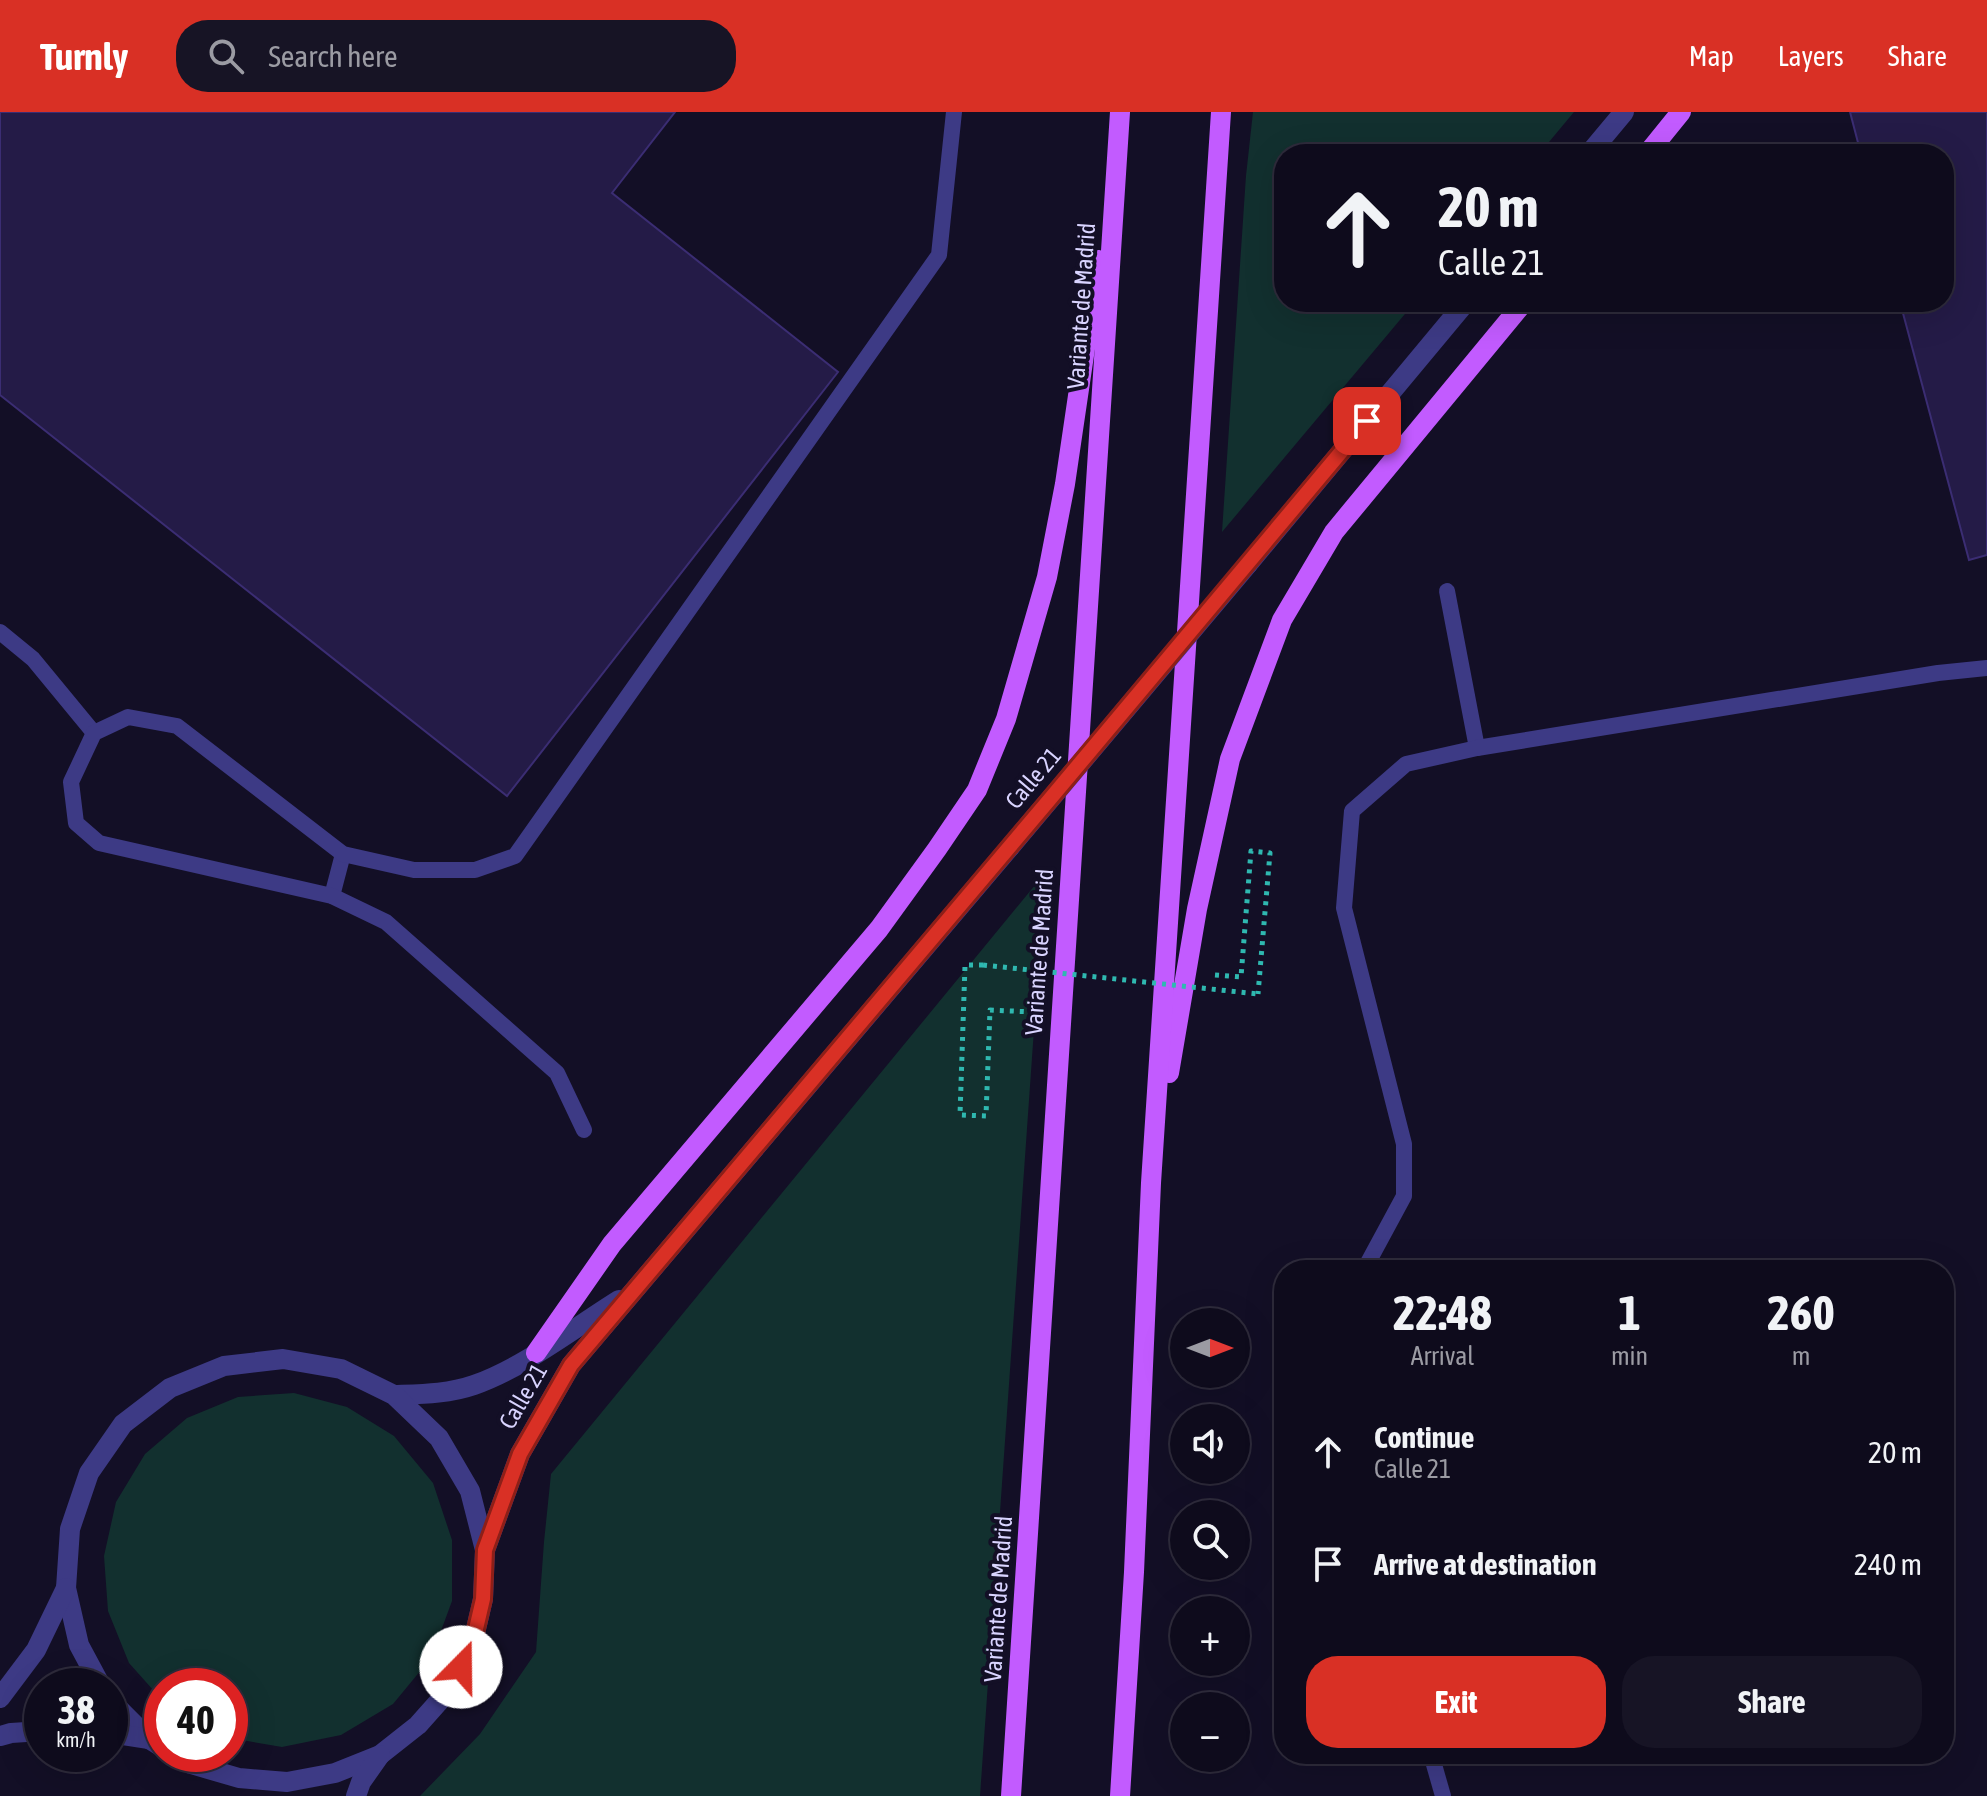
<!DOCTYPE html>
<html lang="en">
<head>
<meta charset="utf-8">
<style>
  :root { --surface:#0e0b1c; --page:#171425; --text:#f1f3f6; --muted:#9b9ba3; --line:#2e2b3b; --accent:#d93025 }
  body { margin:0; font-family:"Asap Condensed",sans-serif; background:var(--page); color:var(--text); height:100vh; display:flex; flex-direction:column; font-size:30px; white-space:nowrap }
  * { box-sizing:border-box; margin:0 }
  p { font-size:26px; color:var(--muted) }
  .icon { flex:none; width:44px; height:44px; fill:none; stroke:currentColor; stroke-width:2; stroke-linecap:round; stroke-linejoin:round }
  .map { position:relative; flex:1; overflow:hidden }
  .sheet { position:absolute; left:1274px; top:1148px; width:680px; height:504px; display:flex; flex-direction:column; background:var(--surface); border-radius:32px; box-shadow:0 8px 32px #0002,0 0 0 2px var(--line) }
  .sheet>* { flex:none }
  .top-card { position:absolute; left:1274px; top:32px; width:680px; height:168px; border-radius:32px; box-shadow:0 8px 32px #0002,0 0 0 2px var(--line); background:#0e0b1c; color:var(--text); overflow:hidden }
  .needle { width:52px; rotate:90deg }
  .controls { position:absolute; left:1170px; top:1196px; display:grid; gap:16px }
  .controls a { display:grid; place-items:center; width:80px; height:80px; border-radius:50%; background:var(--surface); box-shadow:0 8px 32px #0002,0 0 0 2px var(--line); font-size:40px }
  .speed { position:absolute; left:24px; top:1556px; display:flex; gap:16px; font-size:40px; font-weight:700; text-align:center }
  .speed>* { display:grid; place-content:center; width:104px; height:104px; border-radius:50%; background:var(--surface); box-shadow:0 8px 32px #0002,0 0 0 2px var(--line); line-height:1 }
  .speed small { font-size:20px; font-weight:400 }
  .speed .limit { border:12px solid #d22; background:#fff; color:#111 }
  .pin { position:absolute; display:grid; place-items:center; width:68px; height:68px; color:#fff; margin:-34px; border-radius:16px; box-shadow:0 4px 12px #0006 }
  .me { position:absolute; width:88px; margin:-44px; rotate:22deg; stroke-linejoin:round; filter:drop-shadow(0 0 6px #0008) }
  .turn { display:flex; align-items:center; gap:28px; height:168px; padding:0 32px; font-size:36px }
  .turn .icon { width:104px; height:104px; stroke-width:2.5 }
  .turn b { display:block; font-size:56px; line-height:68px }
  .eta { display:flex; justify-content:space-evenly; align-items:center; height:136px; text-align:center }
  .eta b { font-size:48px; font-weight:700; line-height:56px }
  .button { display:flex; gap:16px; margin-top:auto; padding:16px 32px }
  .button a { flex:1; height:92px; border-radius:32px; background:var(--accent); color:#fff; font-size:32px; font-weight:700; line-height:92px; text-align:center }
  .button a+a { background:var(--page); color:var(--text) }
  ul { padding:0; list-style:none }
  li { display:flex; align-items:center; gap:24px; height:112px; padding:0 32px }
  li div { flex:1 }
  li b { display:block; font-size:30px }
  li em { font-style:normal }
  header { display:flex; align-items:center; gap:48px; box-sizing:border-box; height:112px; padding:0 40px; background:var(--accent); color:#fff }
  header strong { font-size:38px }
  nav { display:flex; gap:44px; margin-inline-start:auto; font-size:28px }
  .search { width:560px; height:72px; background:var(--page); display:flex; align-items:center; gap:20px; box-sizing:border-box; padding:0 28px; border-radius:32px; color:var(--muted); font-size:30px }
  .map>svg:first-child { display:block }
</style>
</head>
<body>
<header>
<strong>Turnly</strong>
<div class="search"><svg class="icon" aria-label="search" viewBox="0 0 24 24"><circle cx="10" cy="10" r="6"/><path d="M15 15l6 6"/></svg>Search here</div>
<nav><a>Map</a><a>Layers</a><a>Share</a></nav>
</header>
<div class="map">
<svg width="1987" height="1684" viewBox="0 0 1987 1684">
  <rect width="100%" height="100%" fill="#130f26"/>
  <g fill="#12302f">
    <path d="M1253,0H1574L1539,42H1284V190H1415L1222,420L1246,64Z"/>
    <path d="M1045,761L980,1684H420L480,1622L536,1540L544,1430L551,1362Z"/>
    <path d="M294,1281L347,1295L394,1324L433,1371L452,1428V1489L431,1546L393,1592L341,1623L282,1635L230,1626V1574H162V1588L129,1551L108,1499L104,1444L116,1390L145,1342L187,1306L238,1285Z"/>
  </g>
  <g fill="#241b47" stroke="#3b2d73" stroke-width="2">
    <path d="M0,0H675L612,81L838,260L507,684L0,283Z"/>
    <path d="M1850,0H1987V443L1969,448L1900,190H1944V42H1861Z"/>
  </g>
  <g fill="none" stroke-linecap="round" stroke-linejoin="round">
    <g stroke="#2fb8b0" stroke-width="5" stroke-dasharray="4 6" stroke-linecap="butt">
      <path d="M983,853H965L960,1003L986,1004L990,898L1033,900"/>
      <path d="M1215,863L1241,865L1251,739L1270,741L1258,882"/>
    </g>
    <g stroke="#3d3a85" stroke-width="16">
      <path d="M1447,479L1477,636"/>
      <path d="M0,520L33,547L94,621"/>
      <path d="M332,784L343,742"/>
      <path d="M584,1018L557,961L386,810L332,784L99,731L76,711L71,670L94,621L128,605L177,614L343,742L414,758H475L515,744L939,143L954,0"/>
      <path d="M1364,1158L1404,1084V1032L1344,796L1352,699L1406,652L1477,636L1938,561L1987,556"/>
      <path d="M1431,1642L1443,1684"/>
    </g>
    <g stroke="#3d3a85" stroke-width="20">
      <path d="M1589,42L1624,0"/>
      <path d="M1248,452L1466,190"/>
      <path d="M394,1283C421,1282 448,1282 474,1273C523,1256 574,1216 619,1188"/>
      <path d="M485,1438L520,1342L571,1253L1010,735"/>
      <path d="M101,1574L79,1533L66,1476L70,1417L89,1361L123,1312L170,1276L224,1254L283,1247L341,1257L394,1283L439,1326L470,1379L485,1438L483,1487L472,1534L450,1577L418,1613L380,1643L335,1661L287,1670L239,1666L191,1652L175,1642"/>
      <path d="M0,1586L36,1538L66,1476"/>
      <path d="M110,1588L149,1627L162,1635"/>
      <path d="M110,1621L149,1627"/>
      <path d="M0,1624L11,1621L42,1619"/>
      <path d="M356,1684L361,1670L380,1643"/>
    </g>
    <g stroke="#c25bff" stroke-width="20">
      <path d="M1647,42L1681,0"/>
      <path d="M1169,961L1197,797L1230,647L1282,508L1334,420L1524,190"/>
      <path d="M536,1241L612,1132L879,817L937,737L977,678L1006,607L1047,465L1065,372L1098,148"/>
      <path d="M1011,1684L1120,0"/>
      <path d="M1120,1684L1134,1460L1151,1071L1221,0"/>
    </g>
    <path stroke="#2fb8b0" stroke-width="5" stroke-dasharray="4 6" stroke-linecap="butt" d="M983,853L1258,882"/>
    <path stroke="#3d3a85" stroke-width="20" d="M1010,735L1248,452"/>
  </g>
  <g fill="none" stroke-linecap="round" stroke-linejoin="round">
    <g stroke="#8d1f18" stroke-width="20">
      <path id="route" d="M461,1555L472,1534L483,1487L485,1438L520,1342L571,1253L1050,687L1367,309"/>
    </g>
    <use href="#route" stroke="#d93025" stroke-width="14"/>
  </g>
  <g text-anchor="middle" dominant-baseline="central" stroke-width="8" stroke-linejoin="round" paint-order="stroke">
    <g font-size="24" fill="#d9d4ff" stroke="#130f26">
      <text transform="translate(1081 194) rotate(-86)">Variante de Madrid</text>
      <text transform="translate(1033 666) rotate(-50)">Calle 21</text>
      <text transform="translate(1039 840) rotate(-86)">Variante de Madrid</text>
      <text transform="translate(523 1284) rotate(-60)">Calle 21</text>
      <text transform="translate(998 1487) rotate(-86)">Variante de Madrid</text>
    </g>
  </g>
</svg>
<div class="controls">
<a><svg class="needle" viewBox="-14 -14 28 28"><path d="M0-13l5 13h-10z" fill="#e53935"/><path d="M0 13l5-13h-10z" fill="#9b9ba3"/></svg></a>
<a><svg class="icon" aria-label="sound" viewBox="0 0 24 24"><path d="M4 9h4l5-4v14l-5-4H4zM17 9q2 3 0 6"/></svg></a>
<a><svg class="icon" aria-label="search" viewBox="0 0 24 24"><circle cx="10" cy="10" r="6"/><path d="M15 15l6 6"/></svg></a>
<a>+</a>
<a>−</a>
</div>
<div class="speed"><div>38<small>km/h</small></div><div class="limit">40</div></div>
<div class="pin" style="left:1367px;top:309px;background:#d93025"><svg class="icon" aria-label="arrive" viewBox="0 0 24 24"><path d="M6 21V4h12l-3 4 3 4H6"/></svg></div>
<svg class="me" style="left:461px;top:1555px" viewBox="-20 -20 40 40"><circle r="19" fill="#fff"/><path d="M0-13L10 11 0 6-10 11z" fill="#d93025"/></svg>
<div class="top-card">
<div class="turn"><svg class="icon" aria-label="ahead" viewBox="0 0 24 24"><path d="M12 20V5M6 11l6-6 6 6"/></svg><div><b>20 m</b>Calle 21</div></div>
</div>
<section class="sheet">
<div class="eta">
<div><b>22:48</b><p>Arrival</p></div>
<div><b>1</b><p>min</p></div>
<div><b>260</b><p>m</p></div>
</div>
<ul>
<li><svg class="icon" aria-label="ahead" viewBox="0 0 24 24"><path d="M12 20V5M6 11l6-6 6 6"/></svg><div><b>Continue</b><p>Calle 21</p></div><em>20 m</em></li>
<li><svg class="icon" aria-label="arrive" viewBox="0 0 24 24"><path d="M6 21V4h12l-3 4 3 4H6"/></svg><div><b>Arrive at destination</b></div><em>240 m</em></li>
</ul>
<div class="button"><a>Exit</a><a>Share</a></div>
</section>
</div>
</body>
</html>
